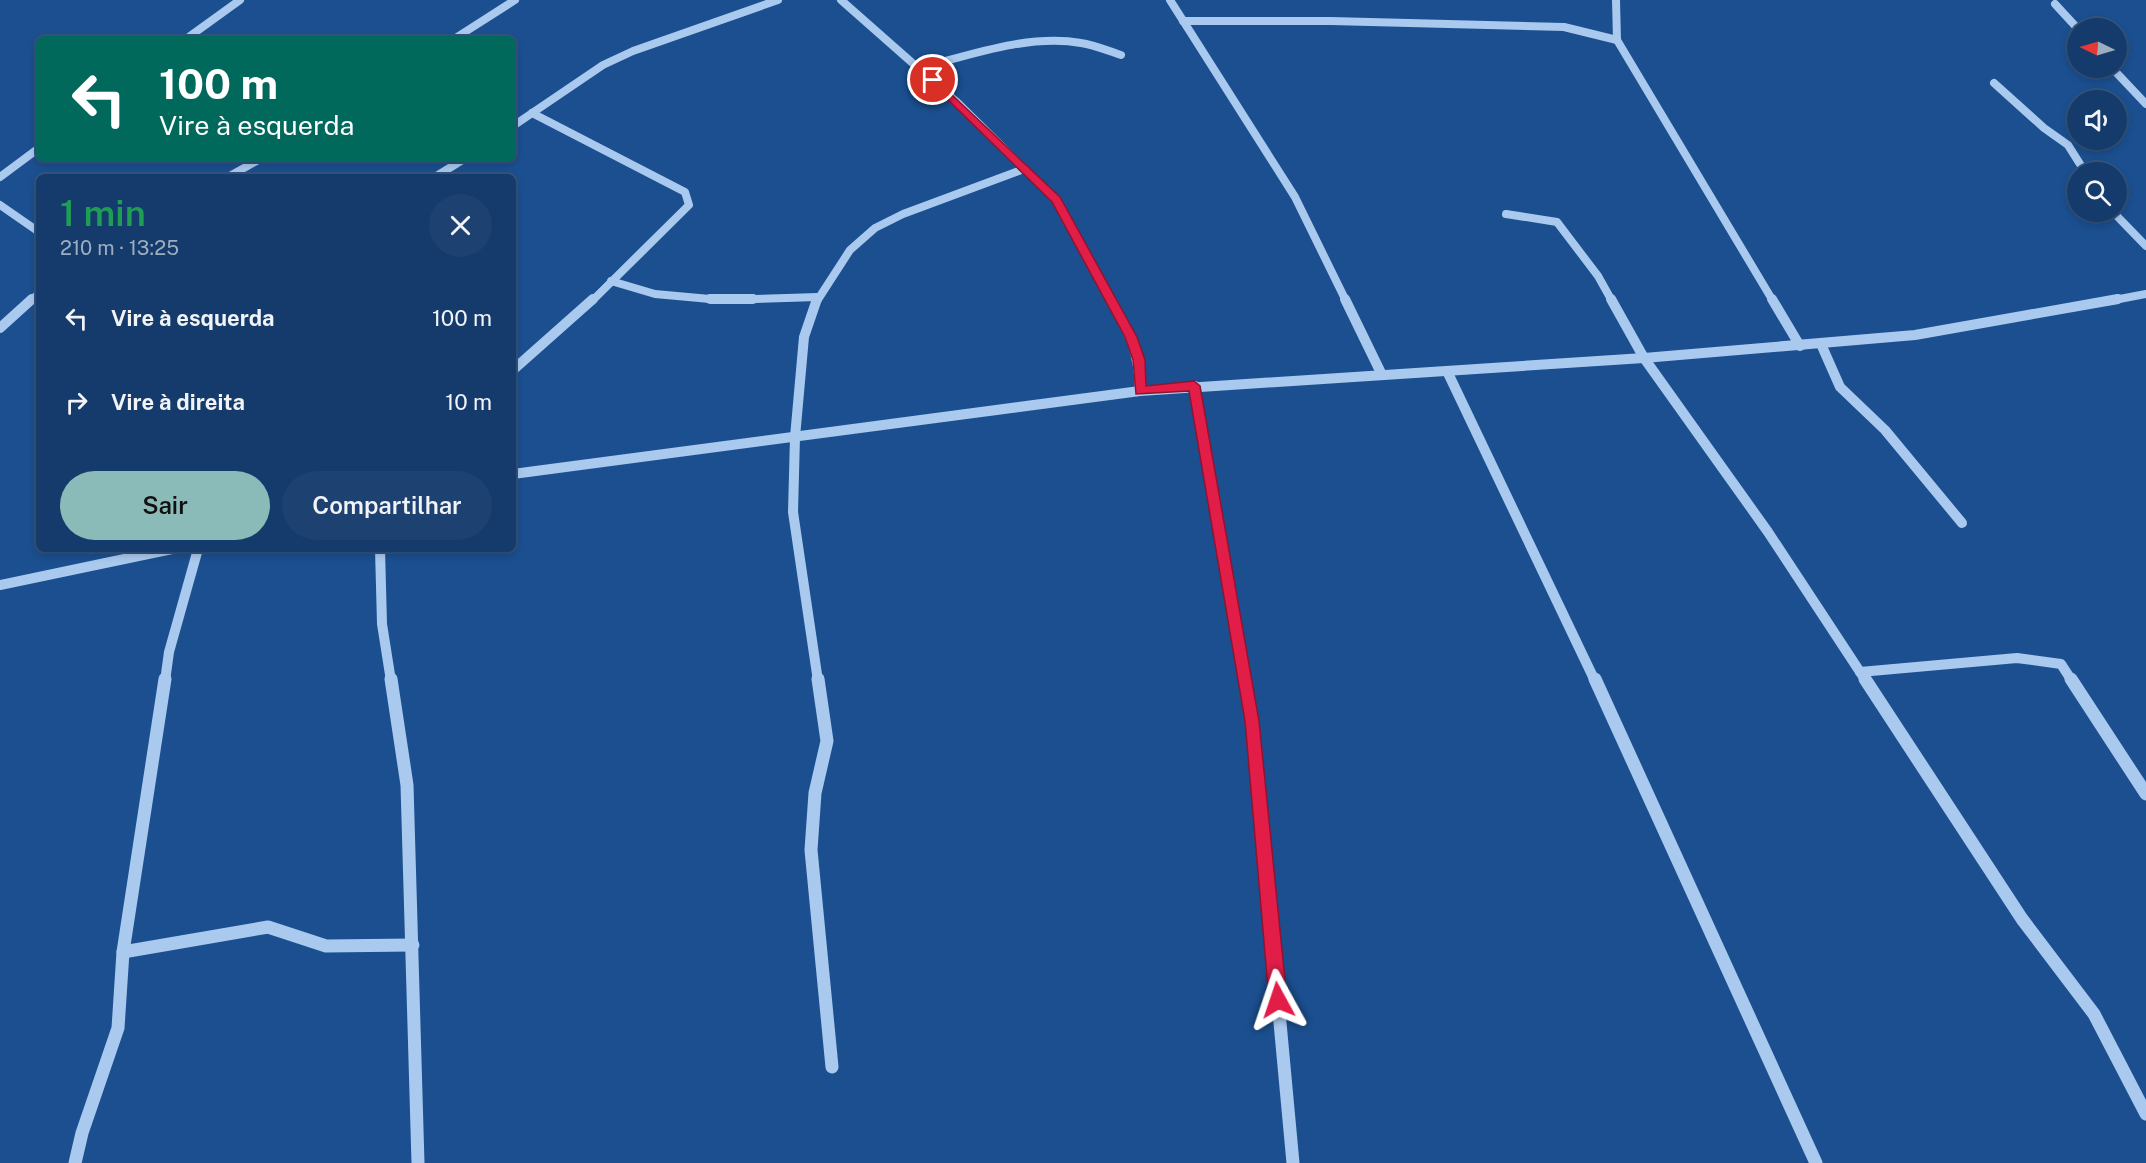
<!DOCTYPE html>
<html lang="pt">
<head>
<meta charset="utf-8">
<style>
  :root { --surface:#143b6b; --page:#1d4271; --text:#f1f3f6; --muted:#9dadc1; --line:#33557e; --accent:#8bbbb9 }
  body { margin:0; font-family:"Public Sans",sans-serif; background:var(--page); color:var(--text); height:100vh; display:flex; flex-direction:column; font-size:22px; white-space:nowrap }
  * { box-sizing:border-box; margin:0 }
  p { font-size:20px; color:var(--muted) }
  .icon { flex:none; width:33px; height:33px; fill:none; stroke:currentColor; stroke-width:2; stroke-linecap:round; stroke-linejoin:round }
  .map { position:relative; flex:1; overflow:hidden }
  .drawer { position:absolute; left:36px; top:174px; width:480px; height:378px; display:flex; flex-direction:column; background:var(--surface); border-radius:9px; box-shadow:0 3px 9px #0003,0 0 0 2px var(--line) }
  .drawer>* { flex:none }
  .hud { position:absolute; left:36px; top:36px; width:480px; height:126px; border-radius:9px; box-shadow:0 3px 9px #0003,0 0 0 2px var(--line); background:#00695c; color:#fff; overflow:hidden }
  .needle { width:39px; rotate:275deg }
  .controls { position:absolute; left:2067px; top:18px; display:grid; gap:12px }
  .controls a { display:grid; place-items:center; width:60px; height:60px; border-radius:50%; background:var(--surface); box-shadow:0 3px 9px #0003,0 0 0 2px var(--line); font-size:30px }
  .pin { position:absolute; display:grid; place-items:center; width:51px; height:51px; color:#fff; margin:-26px; border:3px solid #fff; border-radius:50%; box-shadow:0 2px 6px #0007 }
  .me { position:absolute; width:66px; margin:-33px; rotate:355deg; stroke-linejoin:round; filter:drop-shadow(0 0 4px #0008) }
  .turn { display:flex; align-items:center; gap:21px; height:126px; padding:0 24px; font-size:27px }
  .turn .icon { width:78px; height:78px; stroke-width:2.5 }
  .turn b { display:block; font-size:42px; line-height:51px }
  .round { display:grid; place-items:center; flex:none; width:63px; height:63px; border-radius:32px; background:var(--page) }
  .head { display:flex; align-items:center; justify-content:space-between; height:102px; padding:0 24px }
  h1 { font-size:36px; font-weight:600; line-height:45px; color:#1e9e55 }
  .cta { display:flex; gap:12px; margin-top:auto; padding:12px 24px }
  .cta a { flex:1; height:69px; border-radius:36px; background:var(--accent); color:#111; font-size:24px; font-weight:600; line-height:69px; text-align:center }
  .cta a+a { background:var(--page); color:var(--text) }
  ul { padding:0; list-style:none }
  li { display:flex; align-items:center; gap:18px; height:84px; padding:0 24px }
  li div { flex:1 }
  li b { display:block; font-size:22px }
  li em { font-style:normal }
  .map>svg:first-child { display:block }
</style>
</head>
<body>
<div class="map">
<svg width="2146" height="1163" viewBox="0 0 2146 1163">
  <rect width="100%" height="100%" fill="#1b4f8f"/>
  <g fill="none" stroke-linecap="round" stroke-linejoin="round">
    <g stroke="#a9c9ee" stroke-width="8">
      <path d="M841,0L959,104L1056,200L1111,301"/>
      <path d="M1170,0L1295,197L1346,301"/>
      <path d="M1616,0L1617,40L1773,301"/>
      <path d="M2055,4L2078,29"/>
      <path d="M1183,21H1331L1564,27L1617,40"/>
      <path d="M186,39L240,0"/>
      <path d="M454,39L515,0"/>
      <path d="M920,68C970,55 1028,34 1081,43C1095,45 1108,51 1121,55"/>
      <path d="M2112,68L2146,104"/>
      <path d="M1994,83L2044,128L2068,145L2085,172"/>
      <path d="M532,113L685,192L689,205L592,301"/>
      <path d="M513,126L603,65L633,51L778,0"/>
      <path d="M0,177L39,148"/>
      <path d="M228,177L260,159"/>
      <path d="M435,177L464,159"/>
      <path d="M0,205L39,232"/>
      <path d="M2113,212L2146,246"/>
      <path d="M1506,214L1557,222L1598,276L1612,301"/>
      <path d="M611,281L655,294L721,300L818,297"/>
      <path d="M31,301L39,293"/>
      <path d="M817,301L850,250L875,228L903,214L1024,169"/>
      <path d="M2109,301L2146,294"/>
    </g>
    <g stroke="#a9c9ee" stroke-width="10">
      <path d="M710,299H753"/>
      <path d="M817,299L804,337L795,437L793,512L818,681"/>
      <path d="M1110,299C1130,334 1139,350 1140,391"/>
      <path d="M1345,299L1382,375"/>
      <path d="M1611,299L1644,358L1768,532L1866,681"/>
      <path d="M1772,299L1800,346"/>
      <path d="M0,328L32,299"/>
      <path d="M1821,344L1840,387L1885,430L1962,523"/>
      <path d="M513,370L593,299"/>
      <path d="M1447,371L1595,681"/>
      <path d="M1195,386L1245,681"/>
      <path d="M513,474L1140,391L1644,358L1915,335L2118,299"/>
      <path d="M380,549L382,624L391,681"/>
      <path d="M0,585L172,549"/>
      <path d="M1860,672L2017,658L2061,664L2072,681"/>
      <path d="M165,681L169,652L198,549"/>
    </g>
    <g stroke="#a9c9ee" stroke-width="13">
      <path d="M391,679L407,785L418,1163"/>
      <path d="M818,679L827,741L815,793L811,850L832,1067"/>
      <path d="M1245,679L1252,721L1293,1163"/>
      <path d="M1595,679L1816,1163"/>
      <path d="M1865,679L2022,919L2094,1014L2146,1114"/>
      <path d="M2071,679L2146,794"/>
      <path d="M123,952L268,927L326,946L413,945"/>
      <path d="M75,1163L82,1133L118,1028L123,952L165,679"/>
    </g>
  </g>
  <path fill="#e11d48" stroke="#92132f" stroke-width="1.5" d="M933,77L1060,197L1137,337L1145,360L1146,386L1194,381L1200,386L1259,721L1287,1000L1284,1006L1278,1009L1272,1006L1269,1000L1245,721L1189,391L1136,394L1133,360L1125,337L1052,202L930,82L928,80Z"/>
</svg>
<div class="controls">
<a><svg class="needle" viewBox="-14 -14 28 28"><path d="M0-13l5 13h-10z" fill="#e53935"/><path d="M0 13l5-13h-10z" fill="#9dadc1"/></svg></a>
<a><svg class="icon" aria-label="sound" viewBox="0 0 24 24"><path d="M4 9h4l5-4v14l-5-4H4zM17 9q2 3 0 6"/></svg></a>
<a><svg class="icon" aria-label="search" viewBox="0 0 24 24"><circle cx="10" cy="10" r="6"/><path d="M15 15l6 6"/></svg></a>
</div>
<div class="pin" style="left:933px;top:80px;background:#d93025"><svg class="icon" aria-label="arrive" viewBox="0 0 24 24"><path d="M6 21V4h12l-3 4 3 4H6"/></svg></div>
<svg class="me" style="left:1278px;top:1000px" viewBox="-20 -20 40 40"><path d="M0-17L14 15 0 8-14 15z" fill="#e11d48" stroke="#fff" stroke-width="4"/></svg>
<div class="hud">
<div class="turn"><svg class="icon" aria-label="left" viewBox="0 0 24 24"><path d="M17 20v-9H6M10 6l-5 5 5 5"/></svg><div><b>100 m</b>Vire à esquerda</div></div>
</div>
<section class="drawer">
<div class="head"><div><h1>1 min</h1><p>210 m · 13:25</p></div><a class="round"><svg class="icon" aria-label="close" viewBox="0 0 24 24"><path d="M6 6l12 12M18 6L6 18"/></svg></a></div>
<ul>
<li><svg class="icon" aria-label="left" viewBox="0 0 24 24"><path d="M17 20v-9H6M10 6l-5 5 5 5"/></svg><div><b>Vire à esquerda</b></div><em>100 m</em></li>
<li><svg class="icon" aria-label="right" viewBox="0 0 24 24"><path d="M7 20v-9h11M14 6l5 5-5 5"/></svg><div><b>Vire à direita</b></div><em>10 m</em></li>
</ul>
<div class="cta"><a>Sair</a><a>Compartilhar</a></div>
</section>
</div>
</body>
</html>
